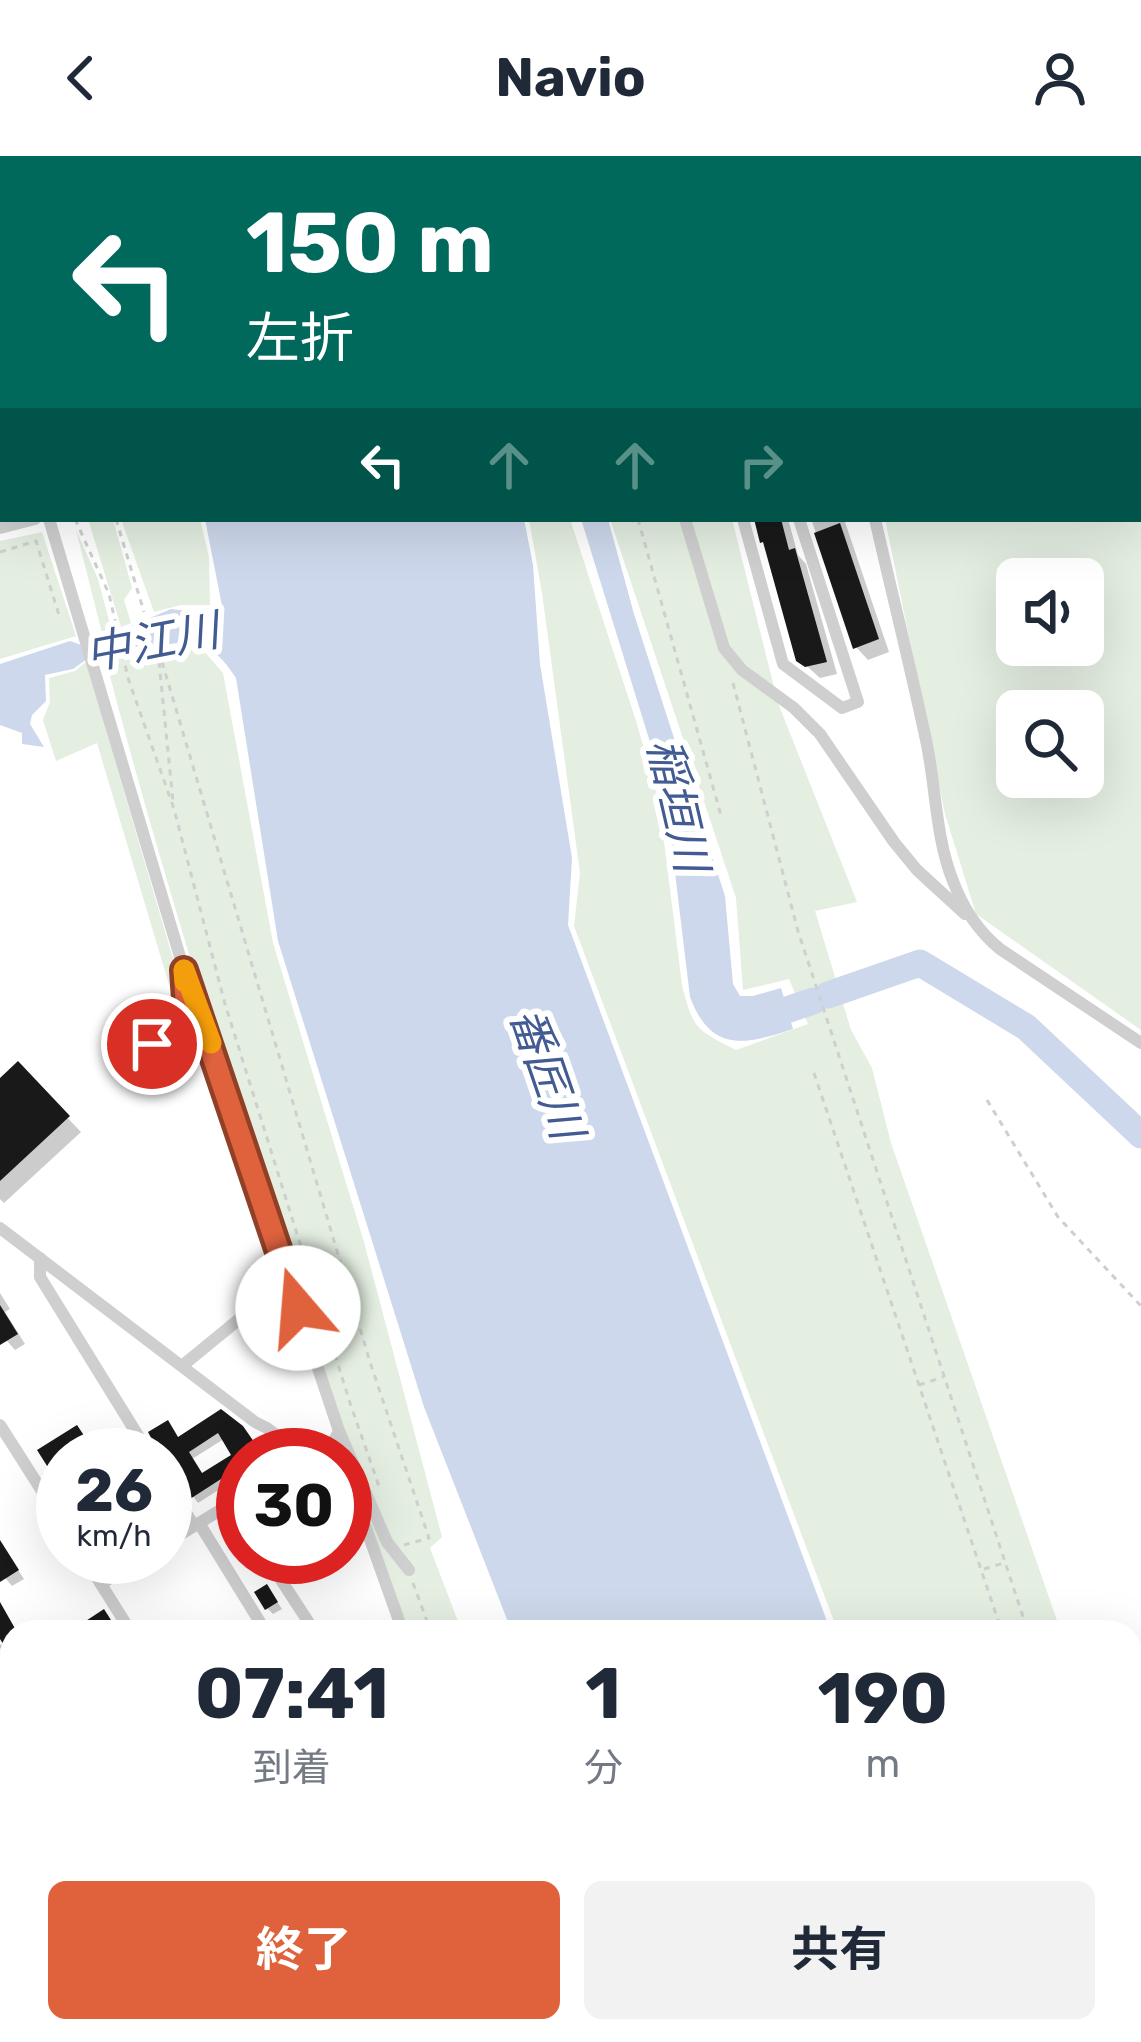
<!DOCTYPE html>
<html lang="ja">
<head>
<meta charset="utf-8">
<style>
  :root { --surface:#fff; --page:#f2f2f3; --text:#1f2937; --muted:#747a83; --accent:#df623d }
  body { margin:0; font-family:Rubik,"Noto Sans JP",sans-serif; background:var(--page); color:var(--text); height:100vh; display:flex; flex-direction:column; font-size:45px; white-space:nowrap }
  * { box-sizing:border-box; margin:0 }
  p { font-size:39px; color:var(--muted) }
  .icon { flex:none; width:66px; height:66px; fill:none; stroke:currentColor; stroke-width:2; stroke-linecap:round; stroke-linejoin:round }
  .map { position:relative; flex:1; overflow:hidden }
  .panel { position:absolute; left:0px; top:1464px; width:1143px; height:423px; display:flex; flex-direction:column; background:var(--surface); border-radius:36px 36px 0 0; box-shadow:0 12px 48px #0002 }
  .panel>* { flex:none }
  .guide { position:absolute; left:0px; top:0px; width:1143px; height:366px; box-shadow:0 12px 48px #0002; background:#00695c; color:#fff; overflow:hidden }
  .controls { position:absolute; left:996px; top:402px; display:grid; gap:24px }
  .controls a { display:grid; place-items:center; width:108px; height:108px; border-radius:18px; background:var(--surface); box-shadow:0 12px 48px #0002; font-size:60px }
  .speed { position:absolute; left:36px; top:1272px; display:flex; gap:24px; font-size:60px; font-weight:700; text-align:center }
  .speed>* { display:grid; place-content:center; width:156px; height:156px; border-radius:50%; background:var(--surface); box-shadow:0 12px 48px #0002; line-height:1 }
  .speed small { font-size:30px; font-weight:400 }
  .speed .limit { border:18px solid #d22; background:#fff; color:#111 }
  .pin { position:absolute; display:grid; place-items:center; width:102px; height:102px; color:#fff; margin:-51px; border:6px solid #fff; border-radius:50%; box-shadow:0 3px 12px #0007 }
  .me { position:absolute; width:132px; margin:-66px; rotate:342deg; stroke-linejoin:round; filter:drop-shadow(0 0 9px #0008) }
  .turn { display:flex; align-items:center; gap:42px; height:252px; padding:0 48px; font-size:54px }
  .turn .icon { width:156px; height:156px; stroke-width:2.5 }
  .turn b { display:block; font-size:84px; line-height:102px }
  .lanes { display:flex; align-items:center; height:114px; padding:0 48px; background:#0003; justify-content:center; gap:60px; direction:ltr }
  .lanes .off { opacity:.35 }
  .eta { display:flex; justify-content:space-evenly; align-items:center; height:204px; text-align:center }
  .eta b { font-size:72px; font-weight:700; line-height:84px }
  .primary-button { display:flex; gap:24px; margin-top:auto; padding:24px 48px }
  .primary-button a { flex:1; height:138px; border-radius:18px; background:var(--accent); color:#fff; font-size:48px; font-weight:700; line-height:138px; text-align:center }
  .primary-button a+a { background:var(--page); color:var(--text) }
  header { display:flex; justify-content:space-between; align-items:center; height:156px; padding:0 48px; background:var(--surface); font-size:54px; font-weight:700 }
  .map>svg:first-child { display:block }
</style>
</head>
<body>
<header><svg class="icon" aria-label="back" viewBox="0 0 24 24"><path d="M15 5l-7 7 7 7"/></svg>Navio<svg class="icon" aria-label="person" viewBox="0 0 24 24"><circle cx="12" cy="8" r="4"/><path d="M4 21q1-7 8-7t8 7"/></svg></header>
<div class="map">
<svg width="1141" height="1886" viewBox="0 0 1141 1886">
  <rect width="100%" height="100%" fill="#fff"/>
  <g fill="#e4eee1" fill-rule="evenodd">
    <path d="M958,0H1141V874L976,758L945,658L885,363H1140V3H958ZM1017,423H1083V489H1017ZM1017,555H1083V621H1017Z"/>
    <path d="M88,363H113L132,432L124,444L131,467L121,471Z"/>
    <path d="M121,363H200L209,401L210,449H181L154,456Z"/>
    <path d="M529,363H570L637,568L659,646L682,829C693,874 697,874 736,894L808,868L789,823L743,834L736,742L610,363H732L778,547L857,746L815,755L851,874L872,912L891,987L1061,1476H838L574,770L580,717L542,437Z"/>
    <path d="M76,374L98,423L112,476L103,481Z"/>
    <path d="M42,376L76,480L0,503V385Z"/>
    <path d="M202,493L223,517L273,787L364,1086L442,1381L430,1392L462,1476H403C304,1151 190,830 105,501Z"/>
    <path d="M86,506L176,813L184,855L178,859L97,587L56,605L43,564L50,546L49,522L75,515Z"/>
    <path d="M1131,1680L1141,1709V1886H991L986,1875H1131Z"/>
    <path d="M540,1875H608L612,1886H544Z"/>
  </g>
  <g fill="#ced8ec">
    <path d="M130,0H487L488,3H130Z"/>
    <path d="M205,363H524L533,409L540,508L572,702L568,769L831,1476H512L424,1251L278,785L236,522C221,499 208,486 178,487C166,488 158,491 147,488L87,503L73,513L45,519L46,545L32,559L30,568L44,591L22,588V577L0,569V508L70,485L84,490L171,453L202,457L223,455Z"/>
    <path d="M581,363H608L634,458L725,740L733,828L740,840H753L781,832L793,873C745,889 711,897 690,841L668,659L658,612Z"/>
    <path d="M630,1875H967L972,1886H841L835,1882L834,1886H635Z"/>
  </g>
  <g fill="#0003" fill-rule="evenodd">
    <path d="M757,363H788L798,399L806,408L837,518L820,522L799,503Z"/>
    <path d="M811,363H844L889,496L868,504L856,491Z"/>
    <path d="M17,909L81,976L4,1047L0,1043V926Z"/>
    <path d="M0,1137L10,1153L5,1156L25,1188L15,1194L0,1177Z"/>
    <path d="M221,1257L262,1299H243V1318L239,1320L243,1327L233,1333L228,1328L198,1347L163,1299L180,1284ZM224,1283L236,1300L203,1320L192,1303Z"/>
    <path d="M165,1346L183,1374L174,1379L171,1376L165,1380Z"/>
    <path d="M0,1387L24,1423L12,1430L0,1416Z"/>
    <path d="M100,1401H131L118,1409L120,1413L113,1418Z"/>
    <path d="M272,1438L282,1453L273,1458L267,1452Z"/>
    <path d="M12,1604V1629L9,1631L0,1621V1612Z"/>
    <path d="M260,1875H336L327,1886H264L262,1884L264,1881Z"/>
    <path d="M344,1875H369L377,1886H357Z"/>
    <path d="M420,1875H436L441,1883L436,1886H416L412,1880Z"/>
  </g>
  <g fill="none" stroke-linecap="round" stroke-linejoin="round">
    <path stroke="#ced8ec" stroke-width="4.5" d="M195,1886L206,1878"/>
    <g stroke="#ced8ec" stroke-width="27">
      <path d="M828,839L920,807L1026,871L1141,979"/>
      <path d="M754,857L769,860L813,845"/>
    </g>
  </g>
  <g fill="#191919" fill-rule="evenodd">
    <path d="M754,363H781L789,394L795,392L827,506L805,511L796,505L763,386L760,387Z"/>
    <path d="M840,367L879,483L853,493L814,377Z"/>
    <path d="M18,905L70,960L0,1025V922Z"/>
    <path d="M0,1149L18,1178L0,1189Z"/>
    <path d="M221,1253L243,1270L263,1299H243V1317L239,1311L235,1313L239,1320L224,1329L221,1323L190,1343L174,1317L165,1311V1299H160L148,1276L168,1264L178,1281ZM218,1277L231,1299L202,1317L189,1296Z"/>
    <path d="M77,1269L95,1296L125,1278L138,1299H63V1315L54,1321L37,1294Z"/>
    <path d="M0,1384L19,1414L0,1426Z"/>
    <path d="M267,1428L278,1446L265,1454L254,1436Z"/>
    <path d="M0,1446L17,1476H12V1502L0,1483Z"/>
    <path d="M104,1453L116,1472L110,1476H69Z"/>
    <path d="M12,1689V1768L0,1757V1697Z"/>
  </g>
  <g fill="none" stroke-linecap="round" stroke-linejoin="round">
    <g stroke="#cfcfcf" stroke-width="3" stroke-dasharray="6 6" stroke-linecap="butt">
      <path d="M12,0L13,3"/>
      <path d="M112,0L113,3"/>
      <path d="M528,0L529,3"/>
      <path d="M563,0L565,3"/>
      <path d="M0,55L3,65"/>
      <path d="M0,156H3"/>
      <path d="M75,363L109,438L128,522L174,653L225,848L350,1247L380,1333"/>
      <path d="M116,363L144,456"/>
      <path d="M638,363L722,663"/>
      <path d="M0,396L36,385L59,459L62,458"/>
      <path d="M159,506L173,645"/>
      <path d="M162,506L370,1206L429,1382L404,1389"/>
      <path d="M733,527L798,775L1028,1476"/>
      <path d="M814,917L1002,1476"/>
      <path d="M987,944L1058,1061L1141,1150"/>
      <path d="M919,1229L943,1221"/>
      <path d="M984,1413L1004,1407"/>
      <path d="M413,1427L431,1476"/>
      <path d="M0,1489L8,1501"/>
      <path d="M1131,1771L1141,1795"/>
      <path d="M570,1875L574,1886"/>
      <path d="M1106,1875L1111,1886"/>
    </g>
    <g stroke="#cfcfcf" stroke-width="6">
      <path d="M0,1601L12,1592"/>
      <path d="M0,1648L9,1657L12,1655"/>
    </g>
    <g stroke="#cfcfcf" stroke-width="12">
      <path d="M602,0V3"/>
      <path d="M712,0L713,3"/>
      <path d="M833,0V3"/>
      <path d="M0,183L3,188"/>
      <path d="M0,199L3,210"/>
      <path d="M0,350H3"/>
      <path d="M49,363L184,814L187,858L168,881L151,888"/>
      <path d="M685,363L724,492L742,514L794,552L820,578L894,686L917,714L965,758"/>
      <path d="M743,363L783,508L842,552L858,546L799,363"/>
      <path d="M875,363C892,438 911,513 927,589C936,634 936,683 953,725C963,752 978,775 1000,793L1141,887"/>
      <path d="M0,372L35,363"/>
      <path d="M189,826L339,1275L331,1291L317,1299"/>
      <path d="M0,1072L255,1266L267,1272L302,1299"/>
      <path d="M40,1102V1121L150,1299"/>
      <path d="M182,1210L243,1160"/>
      <path d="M0,1269L63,1368"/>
      <path d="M339,1275L387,1386L409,1414"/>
      <path d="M345,1313L403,1476"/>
      <path d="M165,1323L194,1370"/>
      <path d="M231,1347L243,1366"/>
      <path d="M199,1367L266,1476"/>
      <path d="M165,1388L243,1340"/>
      <path d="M84,1401L131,1476"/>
      <path d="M266,1401L315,1476"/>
      <path d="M101,1428L144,1401"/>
      <path d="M0,1769L12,1788"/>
      <path d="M67,1875L74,1886"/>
      <path d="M389,1875L397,1886"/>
    </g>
    <g stroke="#999" stroke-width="21">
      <path d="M0,1518L12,1537"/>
      <path d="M231,1875L238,1886"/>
    </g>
  </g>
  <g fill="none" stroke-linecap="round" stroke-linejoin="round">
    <g stroke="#914028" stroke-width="30">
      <path id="route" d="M152,888L168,881L187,858L184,814L298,1152"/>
    </g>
    <use href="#route" stroke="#df623d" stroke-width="21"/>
    <path stroke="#f59e0b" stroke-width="21" d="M185,826L184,814L211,887"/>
  </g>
  <g text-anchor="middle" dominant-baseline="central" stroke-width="12" stroke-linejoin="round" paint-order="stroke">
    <g font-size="45" font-style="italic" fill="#425b92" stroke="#fff">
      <text transform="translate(152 486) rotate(-11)">中江川</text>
      <text transform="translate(678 649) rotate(77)">稲垣川</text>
      <text transform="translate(547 917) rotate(71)">番匠川</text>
    </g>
  </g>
</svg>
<div class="controls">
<a><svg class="icon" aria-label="sound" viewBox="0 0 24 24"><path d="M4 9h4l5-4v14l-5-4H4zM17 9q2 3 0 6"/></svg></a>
<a><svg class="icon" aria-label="search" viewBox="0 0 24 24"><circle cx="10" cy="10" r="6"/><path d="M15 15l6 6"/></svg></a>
</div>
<div class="speed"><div>26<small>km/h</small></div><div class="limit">30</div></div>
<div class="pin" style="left:152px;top:888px;background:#d93025"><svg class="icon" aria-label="arrive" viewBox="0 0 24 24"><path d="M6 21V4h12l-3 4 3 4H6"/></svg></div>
<svg class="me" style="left:298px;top:1152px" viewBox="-20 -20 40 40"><circle r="19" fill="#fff"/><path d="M0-13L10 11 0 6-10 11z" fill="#df623d"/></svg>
<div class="guide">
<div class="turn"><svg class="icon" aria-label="left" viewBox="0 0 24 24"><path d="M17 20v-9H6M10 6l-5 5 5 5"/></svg><div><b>150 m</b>左折</div></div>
<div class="lanes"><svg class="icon" aria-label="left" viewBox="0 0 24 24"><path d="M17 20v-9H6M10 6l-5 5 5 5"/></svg><svg class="icon off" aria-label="ahead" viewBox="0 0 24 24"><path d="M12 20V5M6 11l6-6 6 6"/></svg><svg class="icon off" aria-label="ahead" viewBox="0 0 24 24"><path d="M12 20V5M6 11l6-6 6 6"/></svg><svg class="icon off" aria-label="right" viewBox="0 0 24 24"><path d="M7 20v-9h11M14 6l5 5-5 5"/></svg></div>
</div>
<section class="panel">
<div class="eta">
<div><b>07:41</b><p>到着</p></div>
<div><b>1</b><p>分</p></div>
<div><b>190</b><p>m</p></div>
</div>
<div class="primary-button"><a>終了</a><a>共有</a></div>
</section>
</div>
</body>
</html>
